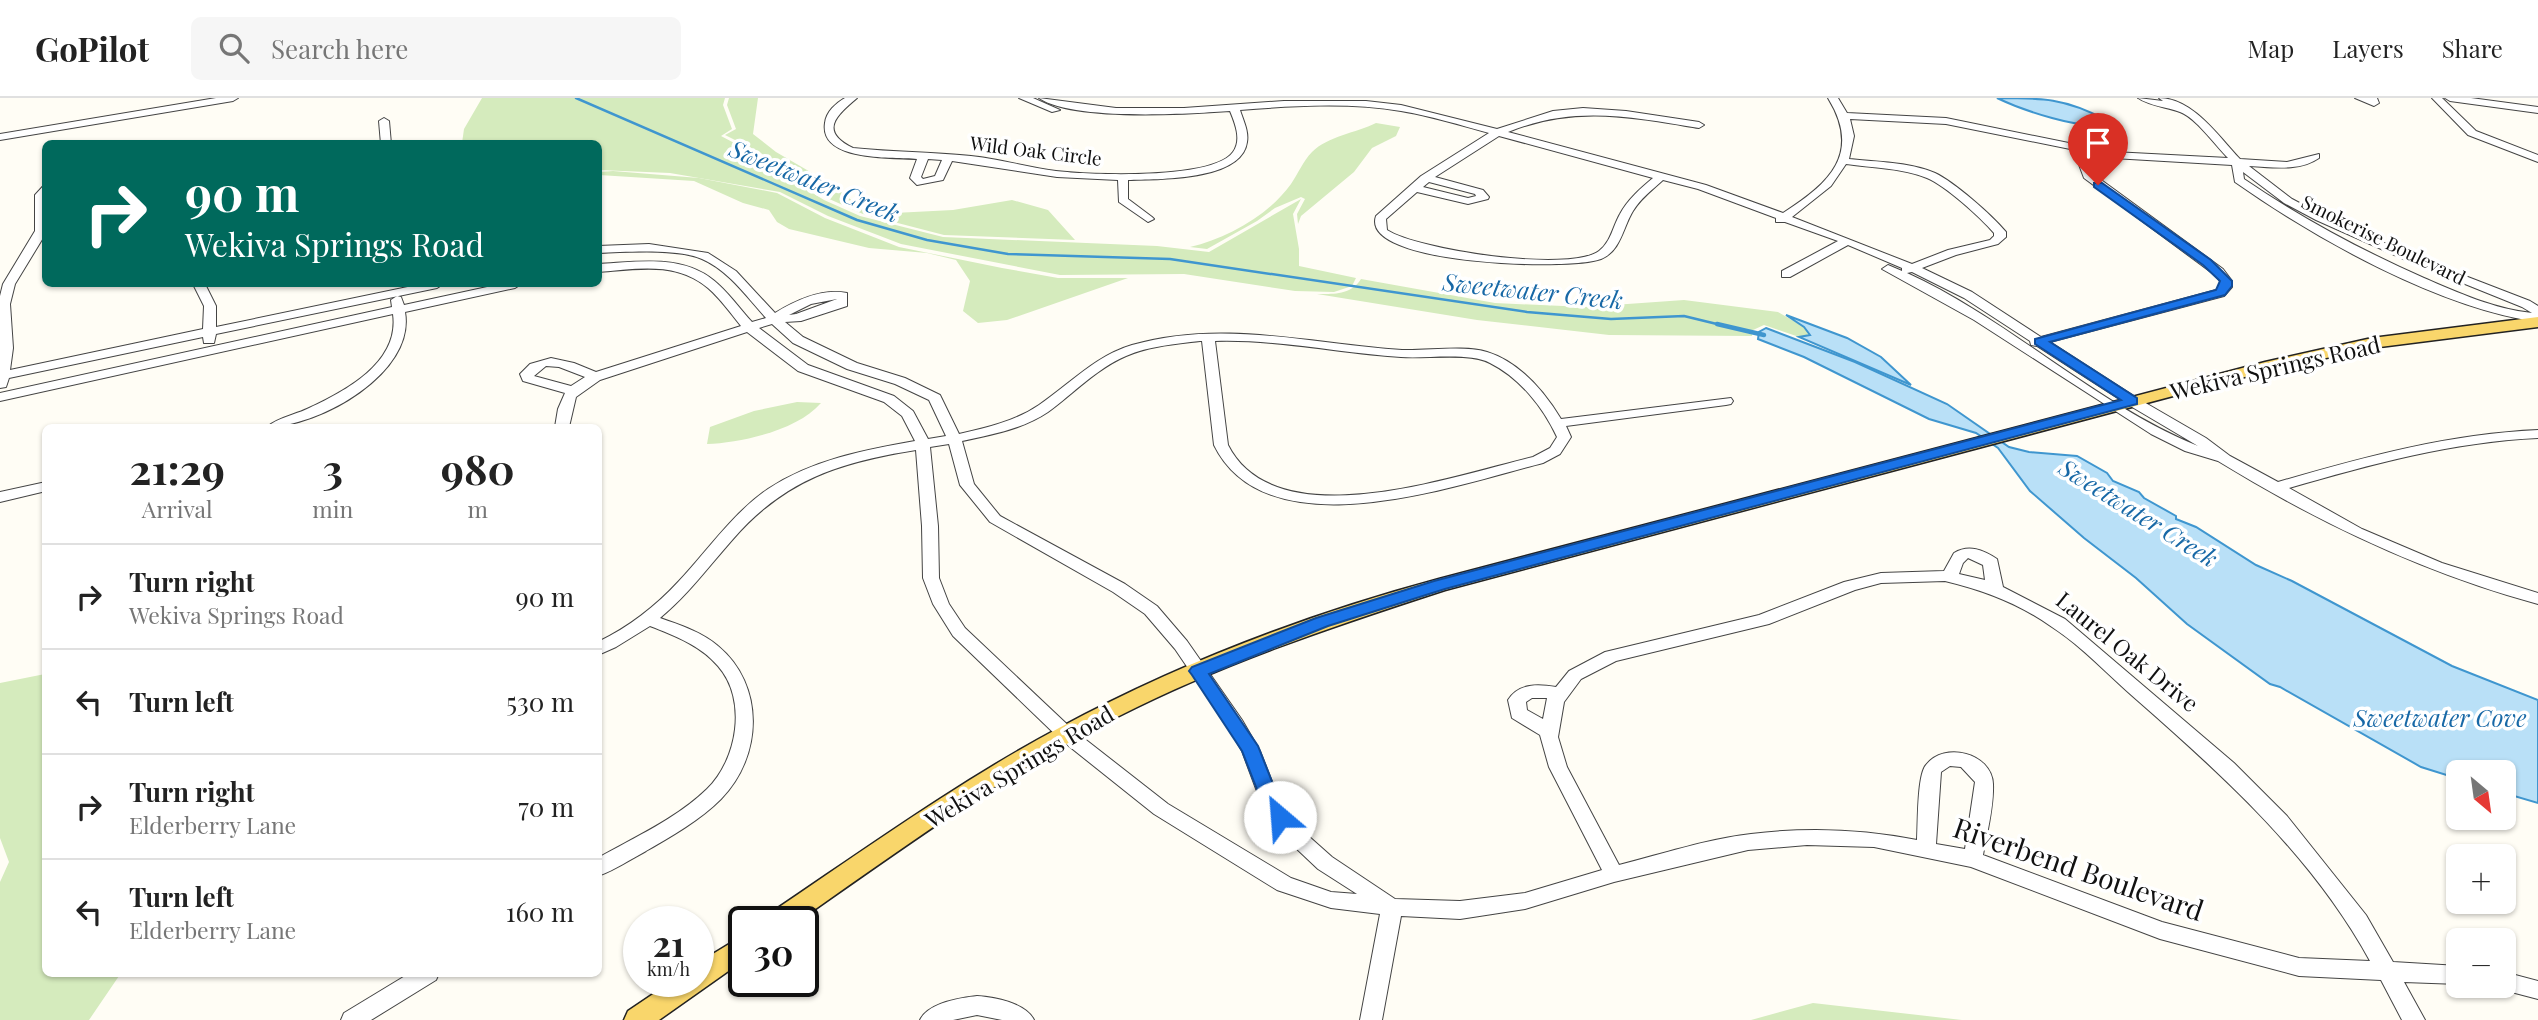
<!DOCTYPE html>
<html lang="en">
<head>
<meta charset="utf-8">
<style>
  :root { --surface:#fff; --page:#f6f6f6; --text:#222; --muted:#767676; --line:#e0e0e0 }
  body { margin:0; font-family:"Playfair Display",serif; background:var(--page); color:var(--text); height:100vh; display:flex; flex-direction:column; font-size:26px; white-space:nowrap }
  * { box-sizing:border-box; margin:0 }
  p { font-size:23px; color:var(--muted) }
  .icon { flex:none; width:38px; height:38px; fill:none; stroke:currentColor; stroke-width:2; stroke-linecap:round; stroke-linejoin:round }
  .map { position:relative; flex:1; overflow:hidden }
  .side { position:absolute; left:42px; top:326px; width:560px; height:553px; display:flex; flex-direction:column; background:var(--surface); border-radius:10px; box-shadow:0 2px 5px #0004 }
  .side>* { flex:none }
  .banner { position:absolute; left:42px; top:42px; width:560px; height:147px; border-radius:10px; box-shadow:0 2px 5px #0004; background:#00695c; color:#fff; overflow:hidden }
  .needle { width:46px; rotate:151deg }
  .buttons { position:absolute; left:2446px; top:662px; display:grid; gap:14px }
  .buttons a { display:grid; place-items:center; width:70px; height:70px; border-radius:10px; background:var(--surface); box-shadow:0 2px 5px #0004; font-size:35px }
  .speed { position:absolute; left:623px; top:808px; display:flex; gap:14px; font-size:35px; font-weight:700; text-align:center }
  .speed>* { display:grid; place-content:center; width:91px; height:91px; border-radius:50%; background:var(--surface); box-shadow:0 2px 5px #0004; line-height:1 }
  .speed small { font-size:18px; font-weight:400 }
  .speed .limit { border:4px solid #111; border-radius:10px; background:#fff; color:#111 }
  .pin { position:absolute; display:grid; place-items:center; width:60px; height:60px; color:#fff; margin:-72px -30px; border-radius:50% 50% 50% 0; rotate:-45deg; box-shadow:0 0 7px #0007 }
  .pin .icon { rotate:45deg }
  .me { position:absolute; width:77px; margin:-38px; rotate:333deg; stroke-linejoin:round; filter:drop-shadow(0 0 5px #0008) }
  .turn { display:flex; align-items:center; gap:24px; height:147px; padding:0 28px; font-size:32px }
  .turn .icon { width:91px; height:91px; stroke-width:2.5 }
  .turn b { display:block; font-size:49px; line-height:60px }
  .eta { display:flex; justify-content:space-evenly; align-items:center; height:119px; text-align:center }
  .eta b { font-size:42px; font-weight:700; line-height:49px }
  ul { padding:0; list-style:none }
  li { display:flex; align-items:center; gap:21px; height:105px; padding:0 28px; border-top:2px solid var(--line) }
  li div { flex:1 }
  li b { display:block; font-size:26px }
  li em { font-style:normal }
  header { display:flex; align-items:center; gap:42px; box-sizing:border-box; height:98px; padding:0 35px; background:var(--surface); border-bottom:2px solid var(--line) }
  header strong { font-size:33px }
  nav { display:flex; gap:38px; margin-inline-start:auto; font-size:24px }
  .search { width:490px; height:63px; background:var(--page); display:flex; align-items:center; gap:18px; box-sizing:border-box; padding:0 24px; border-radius:10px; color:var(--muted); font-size:26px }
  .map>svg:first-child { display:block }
</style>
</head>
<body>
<header>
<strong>GoPilot</strong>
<div class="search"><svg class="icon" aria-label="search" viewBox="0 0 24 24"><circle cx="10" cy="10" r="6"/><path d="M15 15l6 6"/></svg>Search here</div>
<nav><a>Map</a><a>Layers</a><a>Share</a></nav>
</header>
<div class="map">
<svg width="2538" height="922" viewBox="0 0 2538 922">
  <rect width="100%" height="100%" fill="#fffdf5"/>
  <g fill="#d5ebbd">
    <path d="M482,0H725L723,7L732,31L721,38L757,57L772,70L824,102L860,118L943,139L1157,148L1209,154L1301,101L1293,116L1299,151V168L1356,180L1352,188L1334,194L1295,193L1184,176L1060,177L901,146L828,118L780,94L670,75L599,72L598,46L462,45L464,31Z"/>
    <path d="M729,0H758L753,36L776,54L831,86L859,108L894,115L953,112L1012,102L1048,112L1075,142L944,137L863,116L827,100L776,69L761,55L725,37L736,31L727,7Z"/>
    <path d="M1376,25L1400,29L1396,38L1372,50L1354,74L1301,118L1298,126L1297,116L1305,101L1301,99L1275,110L1257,123L1207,151L1190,149C1227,140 1268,118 1291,86C1298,76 1303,63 1312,54C1328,38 1356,35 1376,25Z"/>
    <path d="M613,73L699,80L777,95L825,120L899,149L1002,170L1058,180H1128L1007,222L978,225L963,213L970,183L956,162L927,155L869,150L789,131L777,124L769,112L743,105L694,83L599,77V74Z"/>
    <path d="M1361,181L1495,205L1585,209L1684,202L1778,214L1804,229L1810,237L1799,239L1764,227L1753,232L1752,238L1609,237L1477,222L1317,196C1334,196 1351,197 1361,181Z"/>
    <path d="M797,304L821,305C798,332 741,345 707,346L710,329L754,313Z"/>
    <path d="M45,576L46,875H121L89,922H0V784L9,764L0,740V585Z"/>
    <path d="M1813,905L1962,922H1751Z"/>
  </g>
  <g fill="#b9e0f7" stroke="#3f96cf" stroke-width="2">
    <path d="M1997,0C2042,0 2065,0 2106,22L2107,25C2084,34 2020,11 1997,0Z"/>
    <path d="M1786,217L1847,240L1881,259L1911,287L1799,239L1810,237L1804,229Z"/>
    <path d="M1766,230L1855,264L1947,306L2009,349L2029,354L2077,358L2107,375L2113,383L2139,394L2144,400L2176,418V421L2196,429L2256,467L2292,483L2452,568L2538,602V705L2504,695V674H2459V681L2421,669L2280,589L2270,586L2187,526L2136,480L2084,440L2030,393L1998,350L1976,335L1929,321L1804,259L1758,241L1759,234Z"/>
  </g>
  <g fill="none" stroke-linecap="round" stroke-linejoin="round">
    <path stroke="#3f96cf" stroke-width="2.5" d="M576,0L857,122L927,142L1008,156L1170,161L1527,214L1611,221L1684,218L1725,228"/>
    <path stroke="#3f96cf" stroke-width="4.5" d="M1717,226L1764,237"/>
    <g stroke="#444" stroke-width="2">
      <g id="minor">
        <path d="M216,0H238L233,3L0,42V36Z"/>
        <path d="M845,0H857C837,17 818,33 853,50C893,54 932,54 971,58C999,61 1027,69 1056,73C1089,77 1213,82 1233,54C1242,42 1235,25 1230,13C1188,16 1072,23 1039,0L1116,10H1184L1284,3H1366L1401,7L1497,31L1553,13L1583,10L1626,13L1699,24L1704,27L1699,30C1630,19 1574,7 1508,34L1706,87L1783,115C1830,85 1862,55 1828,0H1838L1847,15L1946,20L2113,54L2228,60C2216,48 2195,19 2180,14C2167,9 2150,8 2138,0L2163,3L2159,0C2193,0 2219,39 2240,61L2287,64L2319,56V60C2299,74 2272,69 2249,68L2292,101L2324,118L2416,159L2530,203L2538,208V224C2439,210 2316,141 2235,84L2232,67L2113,60L2094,56L2088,64L2093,76L2223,171L2232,183V189L2224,198L2050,244L2137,300L2206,340L2230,358L2278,384C2364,359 2448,336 2538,332V340C2452,344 2372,366 2289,390L2362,431L2442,465L2538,495V506C2424,475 2319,425 2218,363L2185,353L2151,336L1974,222L1882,171L1888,167L1902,173V170L1848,147L1790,179H1782V173L1838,143L1785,124H1776V120L1698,91L1663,82C1652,92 1640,101 1633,113C1623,129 1621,153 1601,161C1569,173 1359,167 1376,118L1421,78L1489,35C1460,27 1431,18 1401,13C1348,4 1292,8 1240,12C1243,22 1249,33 1247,44C1242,83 1157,81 1128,82V101L1152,119L1154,121L1148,124L1119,104L1118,82L1057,79L952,63L943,82L917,87L910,80L917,61C893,59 819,64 825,25C826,14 836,5 845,0ZM1850,21L1946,26L2085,54L2078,64L2084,80L2215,177L2220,183V188L2216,192L2041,239L1972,194L1922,170L1956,157L1998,146L2006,139V134C1992,117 1954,84 1935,75C1909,64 1877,64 1849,61L1854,38ZM1499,38L1653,80C1641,90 1628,101 1620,116C1613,128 1611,144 1599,153C1569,175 1418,152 1387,132L1386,121L1417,94L1468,106L1488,101L1489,99L1483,92L1435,79ZM928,61L942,62L935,78L923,81L921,79ZM1846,66C1872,70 1903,70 1927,80C1946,88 1980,119 1994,135V138L1990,142L1948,152L1912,166L1792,119L1831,88ZM2243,74L2284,105L2316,122L2408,163L2522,209L2532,215C2494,211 2459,195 2424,180C2361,152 2301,120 2244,81ZM1429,84L1475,96L1476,98L1468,100L1423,89ZM1912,174L1964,200L2030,243L2031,247L2037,248L2127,306L2198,348C2093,305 2010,222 1907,175Z"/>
        <path d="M1019,0H1033L1060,12L1052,14Z"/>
        <path d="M2355,0H2377L2379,5L2374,8Z"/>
        <path d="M2432,0H2442L2476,33L2538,57V64L2468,37Z"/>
        <path d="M2445,0H2471L2538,9V15L2450,3Z"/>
        <path d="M384,20L389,23L391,46H381L379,23Z"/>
        <path d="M46,85V135L15,186L10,206L13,250L10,272L203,231L204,208L193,186H205L216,208V229L422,186H443L437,190L216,236L214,245H204L203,239L9,280L6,289L0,290V198L3,186L35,133V97Z"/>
        <path d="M649,146L708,155L736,173L775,215C796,202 822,190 847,195V208L801,223L785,224L803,239L857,265L905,280L940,297L959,336C986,330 1016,323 1039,307C1070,286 1095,258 1132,247C1222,221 1311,246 1402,252C1427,253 1464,247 1487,254C1519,264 1544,293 1561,321L1731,300L1733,303L1731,306L1726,307L1566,328L1571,339L1560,356L1543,365C1456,387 1267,455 1214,347L1202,243H1200C1175,246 1149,248 1126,258C1096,271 1074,295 1048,314C1023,331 991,337 962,343L974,386L1000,418L1125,486L1157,508L1187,543L1242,622L1260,653L1280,704L1296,727L1332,759L1395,801L1460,803L1525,795L1602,772L1549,669L1540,637L1512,620L1508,602C1519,585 1538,586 1556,589L1569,573L1605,554L1759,517L1844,484L1881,475L1944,473L1954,455C1969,446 1983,452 1997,461L2003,489L2065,521L2234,665L2287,718L2366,817L2393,864L2459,868V886L2404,884L2425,922H2402L2381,882L2299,878L2160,841L1971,769L1874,749L1807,747L1748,752L1614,784L1525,811L1460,821L1401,818L1382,922H1360L1380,816L1331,810L1277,792L1154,716L1060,641L953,538L933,506L923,480L922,428L916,352C841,364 785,381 733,441C709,468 688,497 660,520C680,527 702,534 718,548C765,587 763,658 721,701C700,722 672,738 646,753C631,761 615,772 598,778V760C635,739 676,721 707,691C737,662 748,602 718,568C700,547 675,538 650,528L616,549L598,557V544C629,529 656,508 679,483C708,452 733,415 768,391C812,362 864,352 915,343L902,318L884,304L798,273L747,234L600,282L576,299L569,329H555L558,311L565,295L523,283L520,276L530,266L551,260L574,265L596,274L741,228C731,216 721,201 708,190C676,163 637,171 598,174V166C640,164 686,155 719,187C731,198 741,212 752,224L766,220C747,199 728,172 702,161C677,150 625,154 598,155V148ZM837,201L796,216L789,217L811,206ZM772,226L793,245L847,271L895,286L929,302L946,338L928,341L913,313L894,298L808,267L759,230ZM1215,243C1277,241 1339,255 1401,259C1426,261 1469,254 1490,265C1520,280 1543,309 1557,339L1550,350L1533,359C1456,377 1276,442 1228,347ZM546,268L559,269L585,279L571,288L534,278ZM949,346L960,387L990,424L1113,494L1145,516L1175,551L1230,632L1242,653L1262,707L1282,737L1318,771L1357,796L1331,794L1291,780L1168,706L1072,631L965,530L949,506L939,480L938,428L930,349ZM1968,460L1983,467L1985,482L1959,476L1963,465ZM1945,483C1983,492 2020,506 2052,529C2083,549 2109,578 2137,602C2225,679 2313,759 2370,863L2299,860L2162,824L1983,757C1987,734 1994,709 1993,686C1992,655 1944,643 1926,667C1917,677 1918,726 1917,742C1862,731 1807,729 1751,736C1707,741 1662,756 1619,767L1567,669L1558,639L1564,604L1581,581L1616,563L1769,526L1855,492L1881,485ZM1532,600H1547L1543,621L1527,612L1526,604ZM1950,668L1961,669L1975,684L1965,751L1936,746L1941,674Z"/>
        <path d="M501,186H521L515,190L405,214C416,275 319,329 267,329C277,320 294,317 307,311C344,294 400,265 393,216L0,303V295L392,209L391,202L397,198L401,199L404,207Z"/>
        <path d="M46,384V393L0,404V394Z"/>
        <path d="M2504,874L2538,883V901L2496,890L2495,887H2504Z"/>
        <path d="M410,875H439L436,882L371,922H341L344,915Z"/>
        <path d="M977,898C994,899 1026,905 1034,922H1002L977,917L953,922H920C928,905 959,900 977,898Z"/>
      </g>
    </g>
    <g stroke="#222" stroke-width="3">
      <g id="major">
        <path d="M2538,219V229L2372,250L2267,273L1445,492C1334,528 1223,565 1119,618C1005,675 901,751 797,824H765L769,816C864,752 958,684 1059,630C1178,566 1309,516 1439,481L2265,264L2372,240Z"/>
        <path d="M744,837V862L659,922H624L628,913L671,884H698V865Z"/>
      </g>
    </g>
    <use href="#minor" fill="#fff" fill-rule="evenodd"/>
    <use href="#major" fill="#f9d66b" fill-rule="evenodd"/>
  </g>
  <path fill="#1a73e8" stroke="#114b97" stroke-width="2" d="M2094,85H2102L2211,162L2232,183V188L2225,197L2050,244L2137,300V306L1445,491L1328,528L1209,576L1258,648L1280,704L1290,719L1287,725L1280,727L1273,725L1265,712L1242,653L1192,577L1189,573L1192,569L1316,520L1434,483L2121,302L2035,246V241L2216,192L2220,183L2203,167L2094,89Z"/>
  <g text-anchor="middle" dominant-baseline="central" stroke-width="7" stroke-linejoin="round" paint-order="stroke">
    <g font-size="19" fill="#111" stroke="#fff">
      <text transform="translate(1036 52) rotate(7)">Wild Oak Circle</text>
      <text transform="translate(2384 141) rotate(26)">Smokerise Boulevard</text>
    </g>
    <g font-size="23" fill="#111" stroke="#fff">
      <text transform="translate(2275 269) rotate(-13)">Wekiva Springs Road</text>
      <text transform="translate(2128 553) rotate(39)">Laurel Oak Drive</text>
      <text transform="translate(1019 668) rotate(-31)">Wekiva Springs Road</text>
    </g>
    <g font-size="24" font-style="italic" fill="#1768a6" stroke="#fff">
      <text transform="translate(815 82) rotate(22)">Sweetwater Creek</text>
      <text transform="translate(1533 192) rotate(6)">Sweetwater Creek</text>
      <text transform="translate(2139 414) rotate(32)">Sweetwater Creek</text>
      <text x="2440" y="619">Sweetwater Cove</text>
    </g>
    <g font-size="28" fill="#111" stroke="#fff">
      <text transform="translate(2079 770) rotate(19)">Riverbend Boulevard</text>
    </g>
  </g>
</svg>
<div class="buttons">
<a><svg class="needle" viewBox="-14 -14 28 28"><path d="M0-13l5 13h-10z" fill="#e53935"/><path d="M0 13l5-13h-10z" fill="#767676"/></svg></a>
<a>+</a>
<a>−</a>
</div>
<div class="speed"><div>21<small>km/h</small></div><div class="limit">30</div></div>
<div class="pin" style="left:2098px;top:87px;background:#d93025"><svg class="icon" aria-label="arrive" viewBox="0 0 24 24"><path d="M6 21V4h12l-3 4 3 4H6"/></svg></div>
<svg class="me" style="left:1280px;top:719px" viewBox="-20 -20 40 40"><circle r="19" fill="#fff"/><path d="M0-13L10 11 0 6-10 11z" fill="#1a73e8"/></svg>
<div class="banner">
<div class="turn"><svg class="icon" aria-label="right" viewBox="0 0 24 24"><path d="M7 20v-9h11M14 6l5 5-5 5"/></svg><div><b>90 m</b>Wekiva Springs Road</div></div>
</div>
<section class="side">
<div class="eta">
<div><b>21:29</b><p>Arrival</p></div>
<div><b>3</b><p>min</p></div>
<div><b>980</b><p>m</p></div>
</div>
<ul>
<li><svg class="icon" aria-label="right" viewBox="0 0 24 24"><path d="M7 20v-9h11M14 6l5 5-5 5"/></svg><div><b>Turn right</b><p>Wekiva Springs Road</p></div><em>90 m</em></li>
<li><svg class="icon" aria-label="left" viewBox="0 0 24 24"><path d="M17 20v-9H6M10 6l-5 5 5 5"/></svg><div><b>Turn left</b></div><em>530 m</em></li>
<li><svg class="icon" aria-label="right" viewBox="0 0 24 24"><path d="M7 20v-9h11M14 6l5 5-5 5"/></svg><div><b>Turn right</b><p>Elderberry Lane</p></div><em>70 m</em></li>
<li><svg class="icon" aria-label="left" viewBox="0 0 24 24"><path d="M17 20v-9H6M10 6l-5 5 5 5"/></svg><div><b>Turn left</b><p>Elderberry Lane</p></div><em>160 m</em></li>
</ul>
</section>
</div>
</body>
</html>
